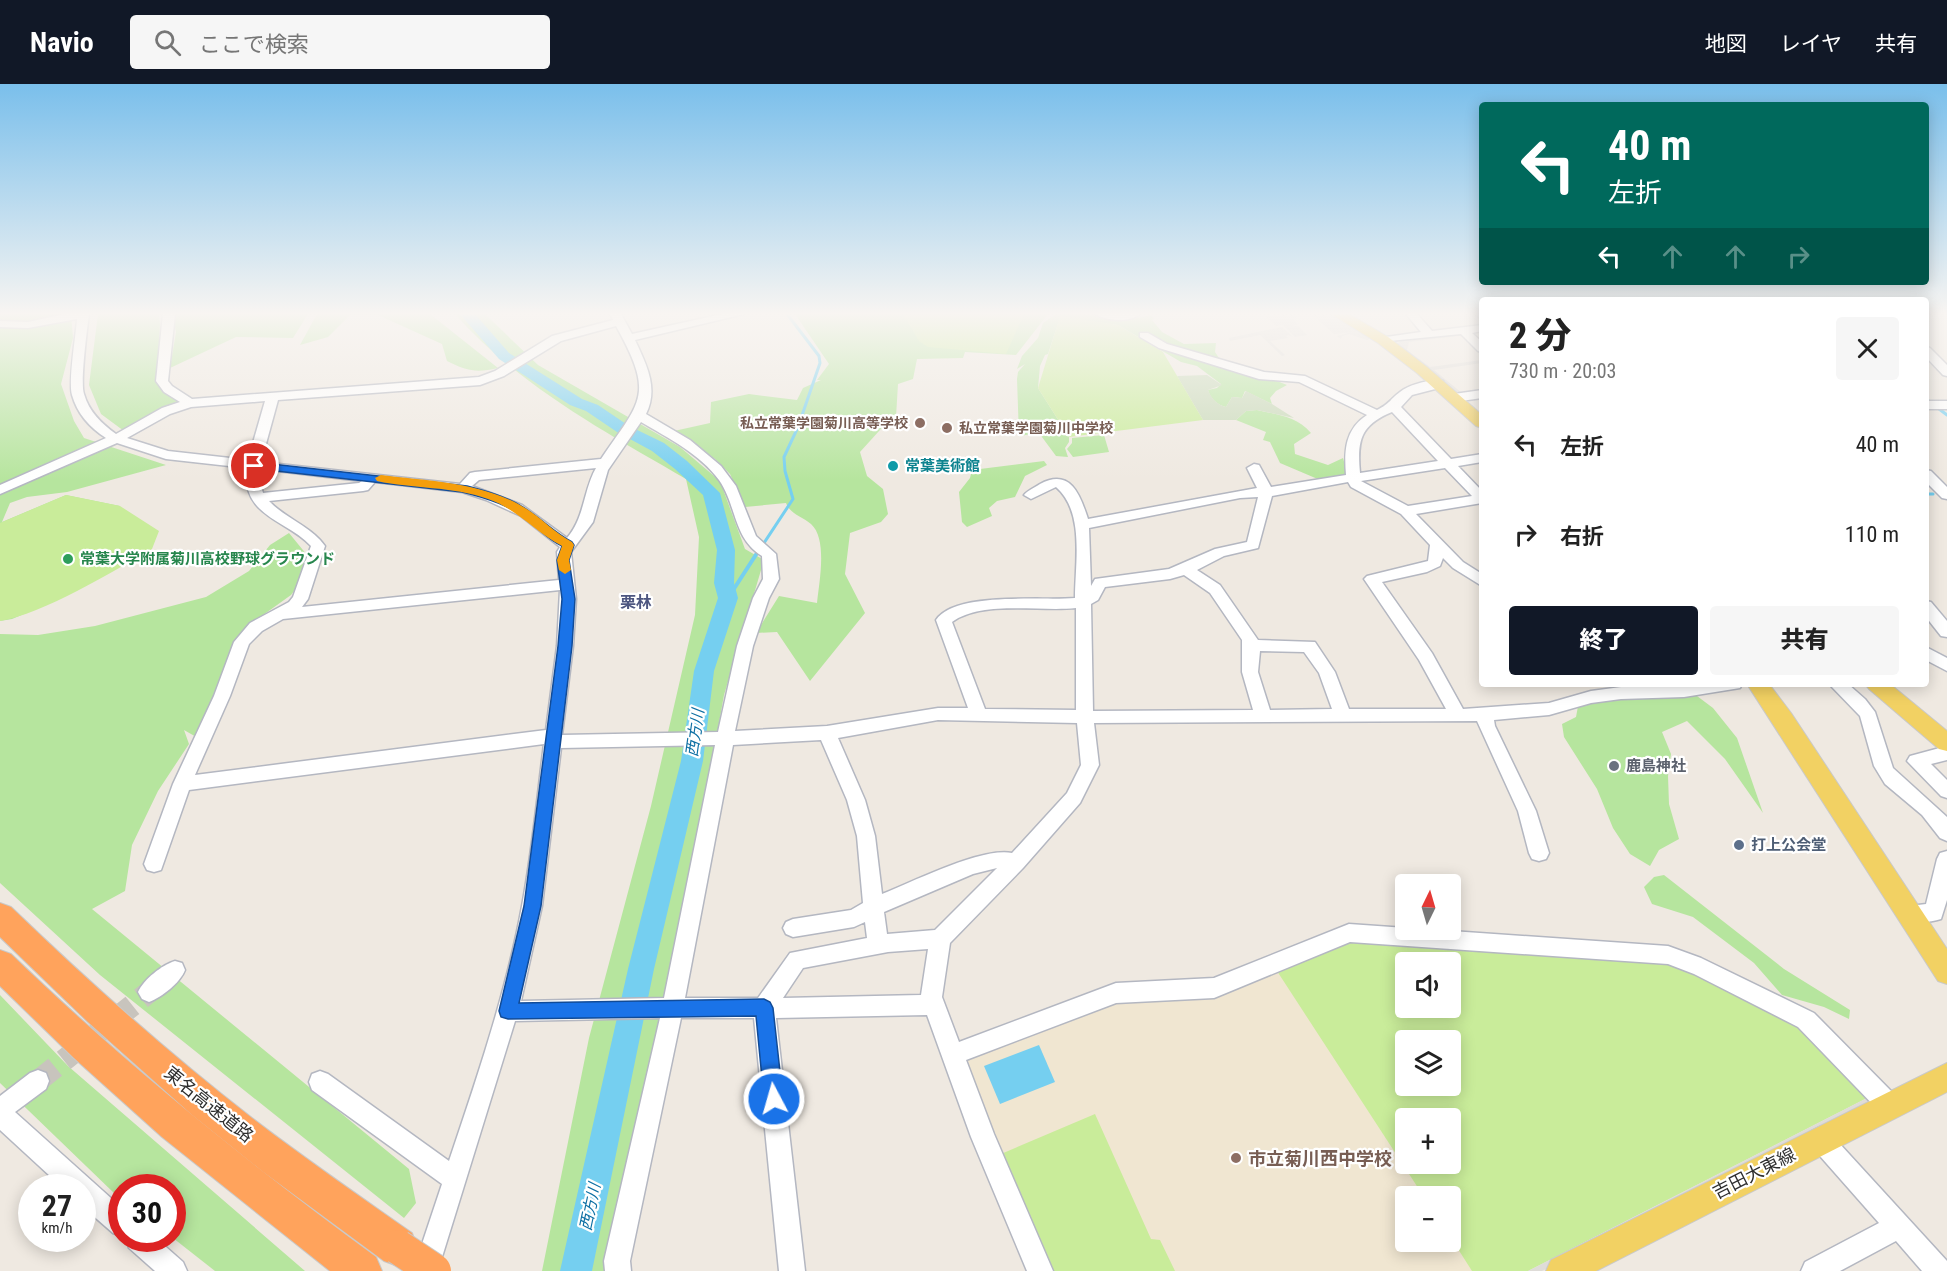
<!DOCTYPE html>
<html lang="ja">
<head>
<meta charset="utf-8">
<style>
  :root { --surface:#fff; --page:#f6f6f6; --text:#222; --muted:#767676; --accent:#111827 }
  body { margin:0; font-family:"Roboto Condensed","Noto Sans JP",sans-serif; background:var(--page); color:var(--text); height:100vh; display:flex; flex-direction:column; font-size:22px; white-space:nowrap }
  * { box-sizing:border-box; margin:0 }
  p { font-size:20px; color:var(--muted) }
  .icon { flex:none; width:33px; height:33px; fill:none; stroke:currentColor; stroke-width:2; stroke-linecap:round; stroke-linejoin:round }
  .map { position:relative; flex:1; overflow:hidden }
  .drawer { position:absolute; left:1479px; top:213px; width:450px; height:390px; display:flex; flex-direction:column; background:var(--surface); border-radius:6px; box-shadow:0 3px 15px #0003 }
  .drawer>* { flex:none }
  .banner { position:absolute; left:1479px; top:18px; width:450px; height:183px; border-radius:6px; box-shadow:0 3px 15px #0003; background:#00695c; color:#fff; overflow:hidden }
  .needle { width:39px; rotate:5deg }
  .fabs { position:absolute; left:1395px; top:790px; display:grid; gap:12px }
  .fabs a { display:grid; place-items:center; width:66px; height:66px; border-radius:6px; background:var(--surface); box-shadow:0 3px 15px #0003; font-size:30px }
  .speed { position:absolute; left:18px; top:1090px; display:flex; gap:12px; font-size:30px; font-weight:700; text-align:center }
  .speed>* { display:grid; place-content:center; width:78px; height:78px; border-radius:50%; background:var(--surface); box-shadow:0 3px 15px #0003; line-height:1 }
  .speed small { font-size:15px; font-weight:400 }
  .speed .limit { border:9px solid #d22; background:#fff; color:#111 }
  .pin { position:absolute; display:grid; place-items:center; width:51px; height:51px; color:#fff; margin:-26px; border:3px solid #fff; border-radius:50%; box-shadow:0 2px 6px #0007 }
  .me { position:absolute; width:66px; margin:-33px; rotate:354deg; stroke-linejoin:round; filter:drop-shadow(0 0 4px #0008) }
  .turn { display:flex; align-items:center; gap:21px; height:126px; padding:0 30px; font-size:27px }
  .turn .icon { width:78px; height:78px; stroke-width:2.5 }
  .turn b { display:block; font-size:42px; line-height:51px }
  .lanes { display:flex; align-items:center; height:57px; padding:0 30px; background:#0003; justify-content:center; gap:30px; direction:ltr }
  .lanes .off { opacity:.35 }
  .round { display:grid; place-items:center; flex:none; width:63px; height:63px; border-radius:6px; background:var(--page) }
  .head { display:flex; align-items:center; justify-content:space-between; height:102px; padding:0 30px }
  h1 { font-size:36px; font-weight:800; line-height:45px }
  .primary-button { display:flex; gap:12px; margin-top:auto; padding:12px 30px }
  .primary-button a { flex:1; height:69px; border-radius:6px; background:var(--accent); color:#fff; font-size:24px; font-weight:800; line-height:69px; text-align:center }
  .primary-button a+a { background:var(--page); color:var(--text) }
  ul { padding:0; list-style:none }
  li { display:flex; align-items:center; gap:18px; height:90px; padding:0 30px }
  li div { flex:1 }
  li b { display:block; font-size:22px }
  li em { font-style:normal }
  header { display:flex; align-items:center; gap:36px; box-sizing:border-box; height:84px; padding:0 30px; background:var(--accent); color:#fff }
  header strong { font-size:28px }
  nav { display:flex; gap:33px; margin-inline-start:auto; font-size:21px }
  .search { width:420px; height:54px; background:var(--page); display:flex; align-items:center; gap:15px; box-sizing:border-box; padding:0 21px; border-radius:6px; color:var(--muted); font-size:22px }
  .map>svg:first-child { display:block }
</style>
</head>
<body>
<header>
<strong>Navio</strong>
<div class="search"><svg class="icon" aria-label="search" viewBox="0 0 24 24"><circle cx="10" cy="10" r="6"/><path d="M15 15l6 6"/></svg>ここで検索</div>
<nav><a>地図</a><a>レイヤ</a><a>共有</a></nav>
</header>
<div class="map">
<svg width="1947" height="1187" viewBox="0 0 1947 1187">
  <rect width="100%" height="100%" fill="#efe9e1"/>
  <path fill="#f0e6d1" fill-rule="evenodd" d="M1340,859L1557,871L1528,1187H1052L1001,1070L965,979L966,976L1112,917L1214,911ZM1406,879H1450V924H1406ZM1406,957H1450V1002H1406ZM1406,1035H1450V1080H1406ZM1406,1113H1450V1158H1406Z"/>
  <g fill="#b6e59e">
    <path d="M0,230H71L73,254L61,300L74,337L84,354L166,381L67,408L27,413L10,419L2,438L66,411L120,422L55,517L12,535L0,537Z"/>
    <path d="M98,230H159L160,240L157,299L180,319L124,347L101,330L89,301Z"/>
    <path d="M172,230H308L293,254L236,253L170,284L176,248Z"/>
    <path d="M317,230H430L498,284C476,289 467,287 447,277L442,260L378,231H350L328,253L300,261Z"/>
    <path d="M455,230H485L538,281L680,363L720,397L745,465L764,476L724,611L669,921L628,1071L627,1106L611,1187H542L589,954L651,722L695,531L699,453L686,395C605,348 518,301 455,230Z"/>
    <path d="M795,230H1048L1016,271L965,268L963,274L917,275L913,295L898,300L896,333L889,336L860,368L867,392L883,405L888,430L881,438L850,449L845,490L865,529L810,597L777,548L756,549L779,512L817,519C819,499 828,455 811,440C803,433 790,430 786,419L745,423L730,390L715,375L674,347L710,339L711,318L749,310L797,316L803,304L821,296H817L829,280Z"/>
    <path d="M1056,230H1081L1127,236L1151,231L1154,234L1152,236L1162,248L1184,260L1216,259L1215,268L1219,274L1287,301L1276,307L1270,314L1272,320L1245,307L1242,314L1232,313L1226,323C1217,321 1210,314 1208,306L1217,304L1221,300L1197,282L1181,278L1118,241L1060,233L1048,270L1045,271L1040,282L1038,304L1069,353V358L1065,364L1068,373L1056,372L1039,349L1019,352L1017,295L1018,288L1025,280L1017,285L1022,272L1038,254L1043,239Z"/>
    <path d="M1257,326C1278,331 1296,332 1311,349L1294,360L1295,370L1328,381L1343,374L1348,392L1320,396L1280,379L1270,358L1263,356L1266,348L1236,336L1246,327Z"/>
    <path d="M1104,351L1109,368L1073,373L1067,365L1072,359V354Z"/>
    <path d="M1044,377L1047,381L1025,392L1015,413L997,417L989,424L992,432L967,443L962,438L959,408L970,394L972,386Z"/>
    <path d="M289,449L307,471V490L291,511L252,539L198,654L184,646L189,660L158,707L132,761L125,807L92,825L409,1085L416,1119L404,1134L100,891L0,799V550L38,551L95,542L206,513L249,487L270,461Z"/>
    <path d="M1606,611L1697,612L1713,624L1737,654L1763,729L1725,675L1687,637L1662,648L1671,670L1668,692L1669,720L1679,755L1659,766L1650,782L1630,770L1613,744L1597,705L1564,653L1562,640L1576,633L1579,617Z"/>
    <path d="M1664,791L1784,885L1850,926L1849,935L1824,923L1782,911L1754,879L1693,833L1652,820L1644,803L1654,793Z"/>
    <path d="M0,911L68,982L305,1187H215L173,1154L172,1104H122L121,1115L115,1110L0,999Z"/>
  </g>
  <path fill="#c8d9b8" d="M1207,291L1222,301L1208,306C1211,314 1217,321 1226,323L1232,313L1242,314L1246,307L1272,320L1294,334L1257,326L1246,327L1236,336H1203L1177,292Z"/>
  <g fill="#c9ec9a" fill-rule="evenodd">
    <path d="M903,230H1024L1006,270L928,263L919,257Z"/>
    <path d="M1060,232L1118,241L1163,268L1203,336L1069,353L1038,304Z"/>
    <path d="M66,411L120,422L159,447L152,465C112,488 43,530 0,537V439Z"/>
    <path d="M1349,857L1646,877L1674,881L1690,887L1794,937L1869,1013L1528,1187H1472L1451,1154L1450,1113H1424L1277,887ZM1406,879H1450V924H1406ZM1406,957H1450V1002H1406ZM1406,1035H1450V1080H1406Z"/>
    <path d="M1095,1030L1151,1155L1160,1156L1175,1187H1052L1001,1070Z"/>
  </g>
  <g fill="#dfdcd8">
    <path d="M1280,230H1304L1293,235L1298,240L1292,242H1298L1307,251L1295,253L1283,241L1276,242L1266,233Z"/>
    <path d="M1312,230H1330L1370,255L1367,256L1349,250L1342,252L1341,255L1337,252L1352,248L1334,250Z"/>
    <path d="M1282,243L1293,253L1288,251L1286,252L1288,254L1270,257L1285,271L1282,272L1260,251L1230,257L1229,254Z"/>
    <path d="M1460,250L1482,269V272L1463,253L1459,252L1409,258L1407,266L1430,283L1482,276V279L1434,286L1463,310L1456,309L1397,260L1401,257Z"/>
    <path d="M1869,1013L1877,1014L1542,1187H1528Z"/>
  </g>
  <path fill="#75cff0" d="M1039,961L1055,998L1000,1020L984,982Z"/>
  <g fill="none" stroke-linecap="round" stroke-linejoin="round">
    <g stroke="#75cff0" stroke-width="3">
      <path d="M1926,315L1947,331"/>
      <path d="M1926,410H1933"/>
      <path d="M758,468L793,415L785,387L784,373L798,343L820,279L819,272L787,230"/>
    </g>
    <path stroke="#75cff0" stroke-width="4" d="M728,514L759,466"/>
    <path fill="#75cff0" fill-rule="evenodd" d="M460,230H475L509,269L582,315L598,321L629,342L664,359L687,377L720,409L735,466L734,499L738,514L714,587L703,677L654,885L592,1187H560L628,885L681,677L694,587L718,514L714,499L717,466L703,411L675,385L652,367L617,348L586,327L570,321L499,275Z"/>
    <path stroke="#c8c4bd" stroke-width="22" stroke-dasharray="22 11" stroke-linecap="butt" d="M38,997L149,908"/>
    <g stroke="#b4b7c1" stroke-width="3">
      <g id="minor">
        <path d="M65,230H89C87,246 80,299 84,310C89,328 102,340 116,350L162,324L180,318L164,308L156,297L163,230H175L168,297L172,302L192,315L479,293L495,287L552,252L613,236L610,230H621L632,250L722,230H744L635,256C646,280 659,304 646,330L690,356L721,382L736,402L756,452L776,470L779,495L769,514L753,562L735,647L827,642L938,624H968L936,536C955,507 1043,517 1075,514C1075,479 1085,428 1056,403L1031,415L1024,411C1028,406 1034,404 1040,400C1070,384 1080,410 1088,435L1257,404L1247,384L1254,380L1259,381L1271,403L1346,391C1344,367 1345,345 1367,331L1299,298L1259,295L1159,264L1140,253V249H1148L1167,260L1264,288L1305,292L1377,326C1391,319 1389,316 1400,308C1410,300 1431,295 1443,297V303L1412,311L1401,323L1451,375L1482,370V378L1458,382L1482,407V419L1416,430L1463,478L1482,490V502L1453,484L1443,474L1440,482L1427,488L1382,498L1432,569L1463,625L1549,619L1591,607L1621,603L1742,600L1740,604L1684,613L1621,615L1591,619L1549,631L1494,636L1495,642L1536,727L1549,769L1546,775L1539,777L1532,775L1529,769L1518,727L1477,637L1094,639L1099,681L1080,719L1023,784L950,859L942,913L959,958L1116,899L1214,894L1349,840L1406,844V846H1437L1668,862L1701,874L1814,929L1897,1013L1900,1021L1897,1029L1889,1032L1881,1029L1798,943L1694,890L1668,880L1350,858L1214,914L1116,919L966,976L994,1050L1053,1187H1027L971,1053L927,931L776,934L805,1187H779L754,934H681L630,1177L631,1187H605L604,1177L660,934L515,937L438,1186L413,1187L442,1100L312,1006L309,998L312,990L320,987L328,990L449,1077C477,994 506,909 522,822C532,769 537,714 544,660L189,706L161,786L154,788L147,786L144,780L173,700L214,612L234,558L250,539L289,518L293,513L311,462C286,435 241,433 247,384L166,375L117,359L0,410V401L106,354C90,344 77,329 72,311C68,297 76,251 77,235L28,244L0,243V237L28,238ZM616,242C655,312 641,316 601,375L475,388L470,389L460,400L261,378L278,316L480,301L504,292L561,257ZM265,317L248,376L168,367L127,354L170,330L191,323ZM1392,328L1438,377L1360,389C1357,357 1360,341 1392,328ZM641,338C668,354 700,370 719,396C737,422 733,454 762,472L763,495L753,514L737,562L718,648L562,651L573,562L576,515L571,468L593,438L608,386ZM596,384C583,407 585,433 567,454L522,421L472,402L479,396ZM1445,384L1472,412L1408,422L1361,397ZM260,385L362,397L359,399L263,409L260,399ZM375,398L462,408L486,416L521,432L560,463L557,468L559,496L302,523L308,515L325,462C311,442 286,435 269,417L363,407L368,406ZM1348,398L1351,403L1401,430L1430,461L1428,477L1367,492L1364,495L1419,576L1446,625H1349L1335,588L1315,558L1258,556L1220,501L1197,486L1224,472L1258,464L1272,412ZM1258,413L1247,458L1215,465L1169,485L1095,495L1091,502L1089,444L1240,414ZM1184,491L1210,509L1242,556V588L1253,626L1093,627L1091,520L1098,516L1105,503L1170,495ZM560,506L557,562L546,646L195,691L230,612L249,560L262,547L283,535ZM1076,524V626L985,625L952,538C982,516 1040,528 1076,524ZM1260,567L1304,568L1319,589L1332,625L1270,626L1258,588ZM938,636L1077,639L1081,681L1067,709L1012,769C981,763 913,798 882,810L875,752L865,716L838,654ZM821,656L847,716L857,752L863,819L851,826L793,835L786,838L783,844L786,850L793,853L854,843L865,838L867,854L790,869L758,914H685L733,661ZM715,661L664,914L521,917L542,822L561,664ZM997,784L935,846L887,850L884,828L973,790ZM928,865L921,911L783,914L803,884L888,868Z"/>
        <path d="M1095,230H1140C1130,239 1106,237 1095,230Z"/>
        <path d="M1406,230H1417L1432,247L1482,241V247L1472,249L1482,258V268L1478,267L1461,250L1379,258V254L1421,248Z"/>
        <path d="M1475,230H1482V235Z"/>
        <path d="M1926,262L1930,264L1947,281V292L1943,291L1926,273Z"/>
        <path d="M1482,306V314L1454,318L1448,314L1454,310Z"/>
        <rect x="1926" y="317" width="21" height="8"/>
        <path d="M1926,386L1931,387L1947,403V415L1942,414L1926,398Z"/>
        <path d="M1926,517L1931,518L1947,537V553L1941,552L1926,533Z"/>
        <path d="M1926,563L1947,574V587L1926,576Z"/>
        <path d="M1829,600H1848L1865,615L1875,628L1893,684L1947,733V757L1940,754L1922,731L1885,700L1874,682L1860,632Z"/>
        <path d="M1947,662V676L1931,680L1947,696V714L1941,712L1907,677L1910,672Z"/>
        <path d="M1947,767V816L1941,835C1929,839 1914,839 1902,835L1899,829L1902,823L1926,820L1937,775L1940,769Z"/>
        <path d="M175,877L182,879L185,886C180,899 162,913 149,918L142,915L138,908C144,895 162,881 175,877Z"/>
        <path d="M38,986L46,989L49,997L46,1005L15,1028L122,1124V1152L113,1149L82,1122V1104H63L0,1046V1012L30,989Z"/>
        <path d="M1820,1043L1828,1047L1947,1177V1187H1922L1896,1157L1840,1187H1801L1805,1178L1879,1139L1812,1063L1808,1055L1812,1047Z"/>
        <path d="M126,1155H157L183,1178L187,1187H155L129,1164Z"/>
      </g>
    </g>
    <g stroke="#c9c9c9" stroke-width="2">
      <g id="major">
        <path d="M1331,230H1349L1388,253L1427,283L1482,331V344L1476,342L1417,289L1378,259Z"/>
        <path d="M1747,600H1769L1791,629L1947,865V900L1938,897Z"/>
        <path d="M1865,600H1890L1947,647V667L1939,665L1869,605Z"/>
        <path d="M1947,979V1008L1596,1187H1546L1551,1176Z"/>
      </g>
    </g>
    <g stroke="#c9c9c9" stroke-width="2">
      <g id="highway">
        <path d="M0,819L11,823C88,897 168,969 252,1034C304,1074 358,1111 412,1149L417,1163L412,1177L398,1182L384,1177L262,1087L191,1030L88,938L0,853Z"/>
        <path d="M0,866L11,870C125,980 248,1079 376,1173L382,1187H330L162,1053L74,974L0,902Z"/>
      </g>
    </g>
    <use href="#minor" fill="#fff" fill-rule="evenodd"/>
    <use href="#major" fill="#f2d163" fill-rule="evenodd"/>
    <use href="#highway" fill="#ffa35c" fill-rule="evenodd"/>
    <g stroke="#c9c9c9" stroke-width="36" stroke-linecap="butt">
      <path id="highway-bridge" d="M398,1163L434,1187"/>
    </g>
    <use href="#highway-bridge" stroke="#ffa35c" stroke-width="34"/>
  </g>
  <linearGradient id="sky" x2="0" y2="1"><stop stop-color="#7abfeb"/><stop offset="0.58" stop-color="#f8f5f2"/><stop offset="1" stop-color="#f8f5f2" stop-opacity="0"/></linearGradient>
  <rect width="1947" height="396" fill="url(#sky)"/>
  <path fill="#1a73e8" stroke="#114b97" stroke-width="1.5" d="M254,378L467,402C486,407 505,412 521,422C540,433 553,448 572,458L574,461L569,476L575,515L572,562L541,822L519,919L764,915L770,918L773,924L783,1015L780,1021L774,1024L767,1021L764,1015L756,932L508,935L501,933L499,927L524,822L558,562L562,515L557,476L562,462C549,456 542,448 532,439C512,422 487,414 462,408L250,384V379Z"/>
  <path fill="#f59e0b" d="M381,391C428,397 478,398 520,421C539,431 553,448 572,458L574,461L569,476L571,486L565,490L559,486L557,476L562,462C535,448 517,425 488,415C452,402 413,405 377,397L375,394Z"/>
  <g fill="#8d6e63" stroke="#fff" stroke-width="2">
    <circle cx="920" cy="339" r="6"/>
    <circle cx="947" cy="344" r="6"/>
    <circle cx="1236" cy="1074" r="6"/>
  </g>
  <circle fill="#0f9aa8" stroke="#fff" stroke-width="2" cx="893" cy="382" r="6"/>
  <circle fill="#2e9e5b" stroke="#fff" stroke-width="2" cx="68" cy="475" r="6"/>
  <circle fill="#6b7280" stroke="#fff" stroke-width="2" cx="1614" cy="682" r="6"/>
  <circle fill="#5c6f8a" stroke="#fff" stroke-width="2" cx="1739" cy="761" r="6"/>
  <g text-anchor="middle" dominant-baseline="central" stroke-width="4.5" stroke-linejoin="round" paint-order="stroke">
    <g font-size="14" font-weight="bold" fill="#785e54" stroke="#fff" text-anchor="end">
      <text x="908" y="339">私立常葉学園菊川高等学校</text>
      <text x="959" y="344" text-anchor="start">私立常葉学園菊川中学校</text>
    </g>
    <g font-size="15" font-weight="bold" fill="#0d838f" stroke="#fff" text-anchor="start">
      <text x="905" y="382">常葉美術館</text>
    </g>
    <g font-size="15" font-weight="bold" fill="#27864d" stroke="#fff" text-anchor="start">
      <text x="80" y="475">常葉大学附属菊川高校野球グラウンド</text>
    </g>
    <g font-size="15" font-weight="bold" fill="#5b616d" stroke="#fff" text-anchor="start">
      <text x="1626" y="682">鹿島神社</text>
    </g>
    <g font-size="15" font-weight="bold" fill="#4e5e75" stroke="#fff" text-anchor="start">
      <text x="1751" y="761">打上公会堂</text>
    </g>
    <g font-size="16" font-weight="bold" fill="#4d5680" stroke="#fff">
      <text x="636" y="518">栗林</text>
    </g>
    <g font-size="16" font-style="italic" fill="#0d6fa3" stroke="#fff">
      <text transform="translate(695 649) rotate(-82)">西方川</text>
      <text transform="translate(590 1123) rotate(-78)">西方川</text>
    </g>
    <g font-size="18" fill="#2e2e2e" stroke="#fff">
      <text transform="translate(209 1020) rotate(39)">東名高速道路</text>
      <text transform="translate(1754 1089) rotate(-27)">吉田大東線</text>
    </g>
    <g font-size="18" font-weight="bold" fill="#785e54" stroke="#fff" text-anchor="start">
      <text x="1248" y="1074">市立菊川西中学校</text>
    </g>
  </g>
</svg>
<div class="fabs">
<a><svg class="needle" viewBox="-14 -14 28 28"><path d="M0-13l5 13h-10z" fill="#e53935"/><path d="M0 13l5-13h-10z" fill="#767676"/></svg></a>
<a><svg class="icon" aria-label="sound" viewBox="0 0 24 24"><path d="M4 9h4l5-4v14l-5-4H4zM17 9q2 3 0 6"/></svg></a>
<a><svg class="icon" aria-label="layers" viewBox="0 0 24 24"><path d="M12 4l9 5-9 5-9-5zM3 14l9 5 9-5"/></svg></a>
<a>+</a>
<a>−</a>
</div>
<div class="speed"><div>27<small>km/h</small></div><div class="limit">30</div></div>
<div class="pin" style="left:254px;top:382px;background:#d93025"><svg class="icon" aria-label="arrive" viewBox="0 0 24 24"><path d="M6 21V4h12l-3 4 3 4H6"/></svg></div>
<svg class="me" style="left:774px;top:1015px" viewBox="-20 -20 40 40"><circle r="17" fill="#1a73e8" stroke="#fff" stroke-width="3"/><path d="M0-11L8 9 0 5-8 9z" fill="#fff"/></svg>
<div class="banner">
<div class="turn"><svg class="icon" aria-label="left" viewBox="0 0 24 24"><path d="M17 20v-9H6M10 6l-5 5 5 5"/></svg><div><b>40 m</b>左折</div></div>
<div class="lanes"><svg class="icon" aria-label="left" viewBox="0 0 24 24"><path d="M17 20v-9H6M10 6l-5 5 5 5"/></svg><svg class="icon off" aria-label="ahead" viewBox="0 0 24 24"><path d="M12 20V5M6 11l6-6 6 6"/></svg><svg class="icon off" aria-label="ahead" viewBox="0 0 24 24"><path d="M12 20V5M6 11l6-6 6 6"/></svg><svg class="icon off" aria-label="right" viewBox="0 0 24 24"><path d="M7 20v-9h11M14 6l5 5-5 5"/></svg></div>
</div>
<section class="drawer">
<div class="head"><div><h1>2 分</h1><p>730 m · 20:03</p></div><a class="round"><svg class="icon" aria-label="close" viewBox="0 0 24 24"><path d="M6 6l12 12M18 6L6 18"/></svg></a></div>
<ul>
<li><svg class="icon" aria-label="left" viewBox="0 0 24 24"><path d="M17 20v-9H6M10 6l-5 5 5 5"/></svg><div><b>左折</b></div><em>40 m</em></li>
<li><svg class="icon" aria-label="right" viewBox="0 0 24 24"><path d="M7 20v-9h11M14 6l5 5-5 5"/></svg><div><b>右折</b></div><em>110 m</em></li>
</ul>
<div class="primary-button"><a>終了</a><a>共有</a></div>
</section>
</div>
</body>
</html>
